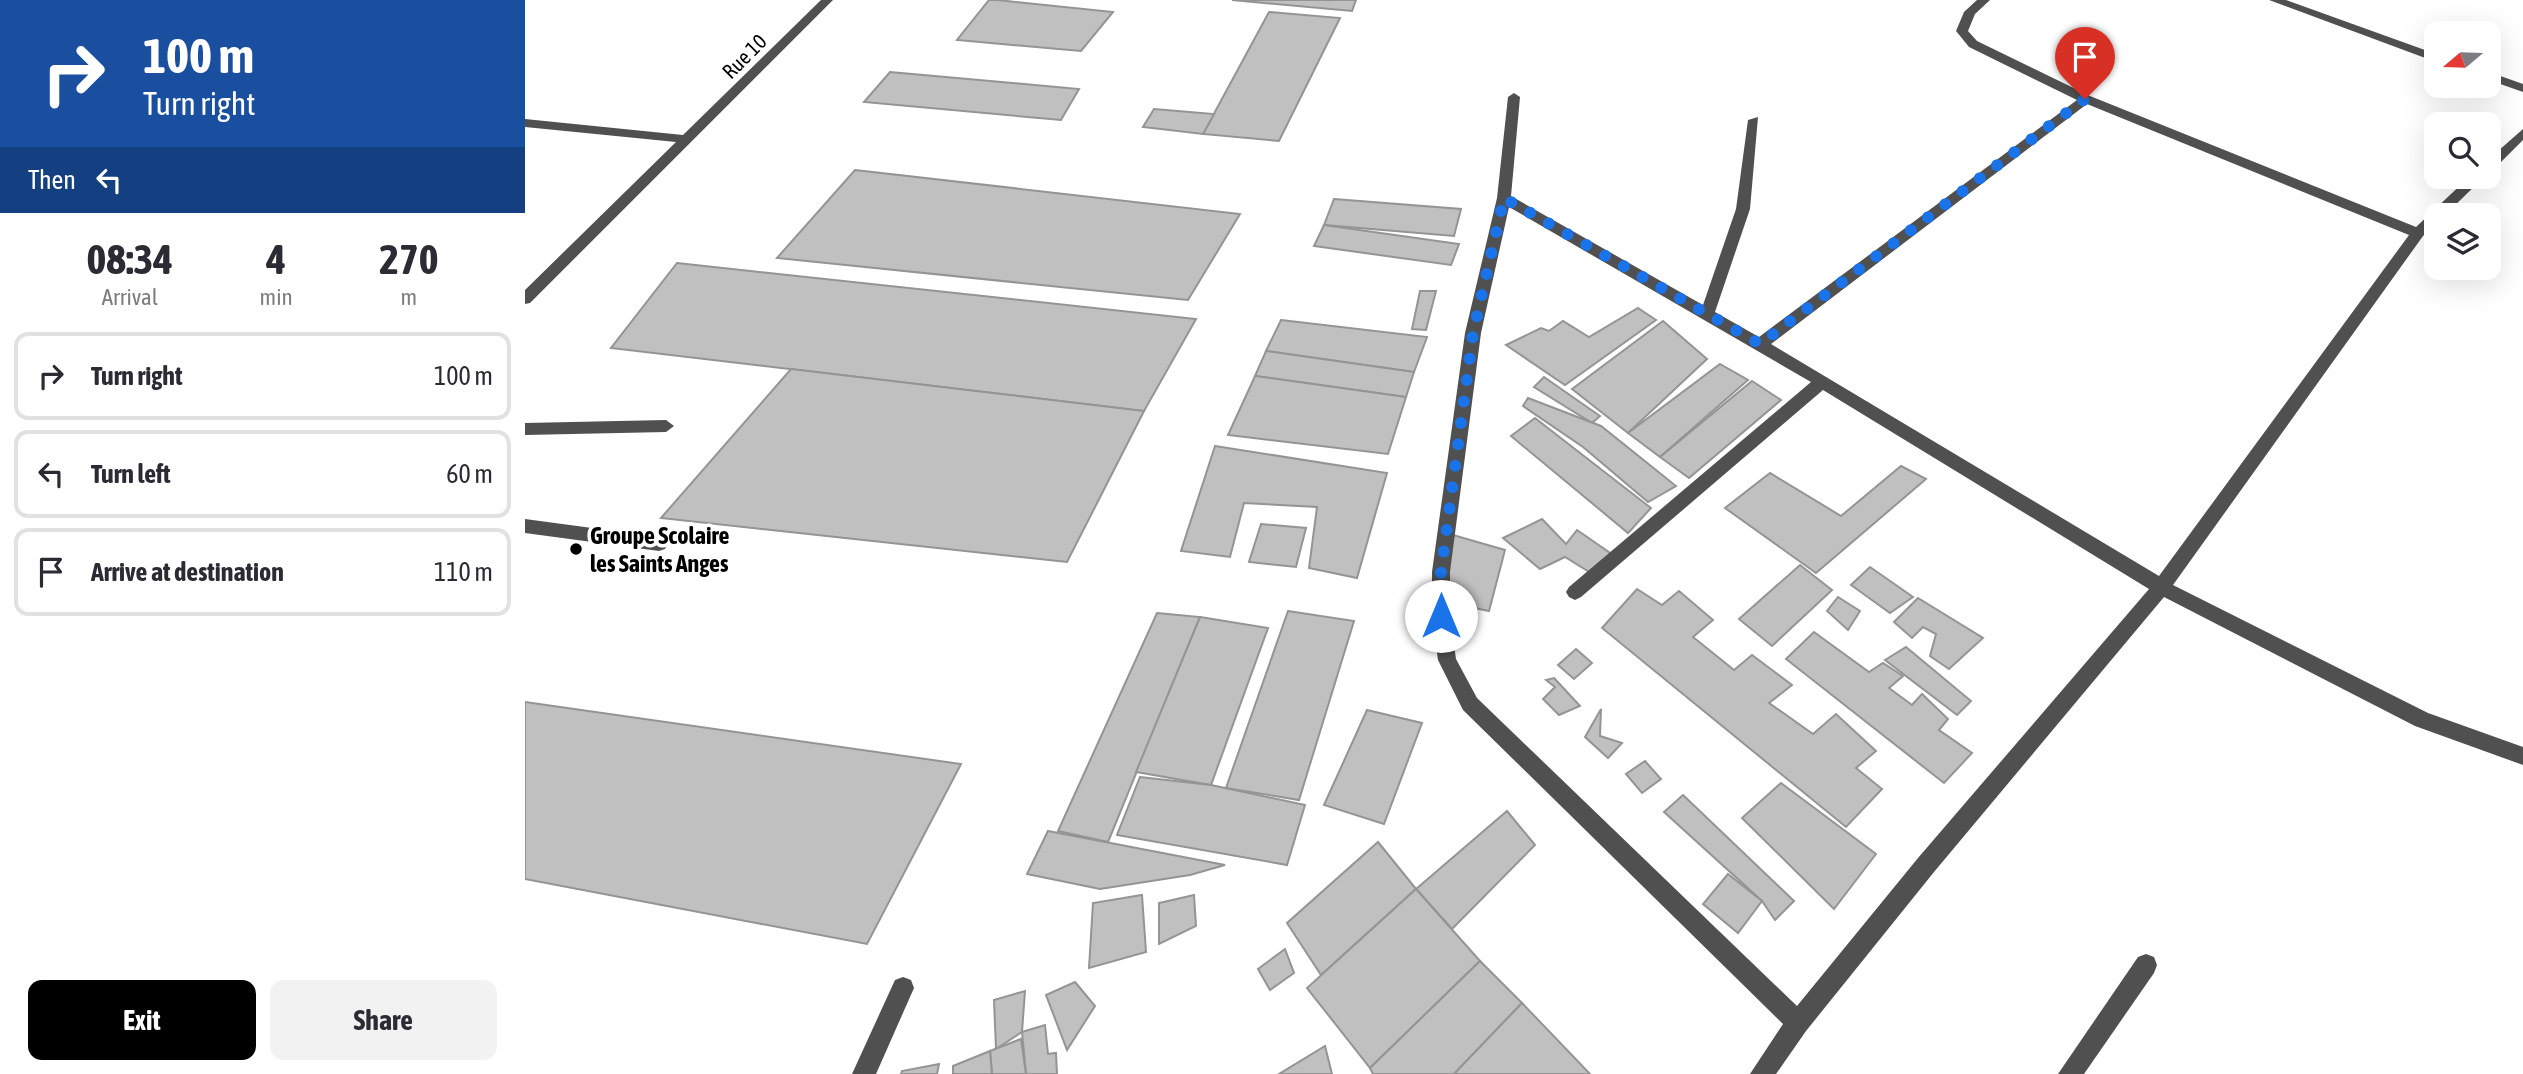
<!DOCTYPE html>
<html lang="en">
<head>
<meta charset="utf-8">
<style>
  :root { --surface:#fff; --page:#f2f2f3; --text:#2b2b33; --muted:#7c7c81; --line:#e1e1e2; --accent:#000 }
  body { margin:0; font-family:"Asap Condensed",sans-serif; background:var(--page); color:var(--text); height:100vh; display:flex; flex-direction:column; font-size:26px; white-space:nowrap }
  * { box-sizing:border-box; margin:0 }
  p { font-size:23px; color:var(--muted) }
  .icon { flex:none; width:38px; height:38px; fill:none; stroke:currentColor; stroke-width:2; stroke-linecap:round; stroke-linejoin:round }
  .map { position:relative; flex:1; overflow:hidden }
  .side { display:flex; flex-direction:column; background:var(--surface); width:525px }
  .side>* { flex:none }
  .hud { background:#1a4fa0; color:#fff; overflow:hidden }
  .needle { width:46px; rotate:251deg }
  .buttons { position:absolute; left:1899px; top:21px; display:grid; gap:14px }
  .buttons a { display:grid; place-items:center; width:77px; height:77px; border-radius:14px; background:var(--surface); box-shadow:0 7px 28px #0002; font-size:35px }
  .pin { position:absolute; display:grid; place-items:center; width:60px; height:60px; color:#fff; margin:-72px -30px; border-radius:50% 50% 50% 0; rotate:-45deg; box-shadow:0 0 7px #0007 }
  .pin .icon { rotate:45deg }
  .me { position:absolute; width:77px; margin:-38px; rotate:0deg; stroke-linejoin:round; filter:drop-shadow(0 0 5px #0008) }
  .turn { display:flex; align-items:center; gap:24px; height:147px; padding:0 28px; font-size:32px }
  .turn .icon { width:91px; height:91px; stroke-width:2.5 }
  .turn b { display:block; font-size:49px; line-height:60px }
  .then { display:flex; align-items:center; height:66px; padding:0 28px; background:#0003; gap:14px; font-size:26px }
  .eta { display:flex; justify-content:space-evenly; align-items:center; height:119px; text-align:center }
  .eta b { font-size:42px; font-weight:700; line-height:49px }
  .cta { display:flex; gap:14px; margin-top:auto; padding:14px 28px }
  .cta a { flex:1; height:80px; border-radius:14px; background:var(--accent); color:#fff; font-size:28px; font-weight:700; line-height:80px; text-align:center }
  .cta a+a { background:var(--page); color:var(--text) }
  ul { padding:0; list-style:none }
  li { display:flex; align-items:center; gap:21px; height:88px; margin:0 14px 10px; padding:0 14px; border:4px solid var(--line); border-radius:14px }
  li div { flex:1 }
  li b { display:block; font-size:26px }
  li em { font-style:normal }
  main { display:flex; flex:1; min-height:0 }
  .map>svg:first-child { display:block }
</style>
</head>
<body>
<main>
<section class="side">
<div class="hud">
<div class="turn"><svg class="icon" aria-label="right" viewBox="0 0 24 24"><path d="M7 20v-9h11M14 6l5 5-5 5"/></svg><div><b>100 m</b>Turn right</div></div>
<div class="then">Then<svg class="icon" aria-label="left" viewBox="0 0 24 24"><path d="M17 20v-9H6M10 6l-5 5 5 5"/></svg></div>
</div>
<div class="eta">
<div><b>08:34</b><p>Arrival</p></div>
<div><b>4</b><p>min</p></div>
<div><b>270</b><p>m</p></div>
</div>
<ul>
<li><svg class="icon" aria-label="right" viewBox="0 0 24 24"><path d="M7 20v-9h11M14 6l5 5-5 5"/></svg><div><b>Turn right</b></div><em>100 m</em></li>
<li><svg class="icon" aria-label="left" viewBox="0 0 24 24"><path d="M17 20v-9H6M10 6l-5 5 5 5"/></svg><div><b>Turn left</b></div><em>60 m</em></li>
<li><svg class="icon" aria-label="arrive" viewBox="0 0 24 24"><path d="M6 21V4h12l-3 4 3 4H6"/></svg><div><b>Arrive at destination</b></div><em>110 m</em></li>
</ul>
<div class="cta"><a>Exit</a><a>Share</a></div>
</section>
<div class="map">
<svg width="1998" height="1074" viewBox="0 0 1998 1074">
  <rect width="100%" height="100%" fill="#fff"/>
  <g fill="#c0c0c0" stroke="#949494" stroke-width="2">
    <path d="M464,0H472L588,12L556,51L432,40Z"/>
    <path d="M707,0H831L827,11Z"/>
    <path d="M744,12L815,18L754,141L678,134Z"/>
    <path d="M365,72L554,89L536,120L339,102Z"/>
    <path d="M629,109L689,114L678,134L618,127Z"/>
    <path d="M330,170L715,214L663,300L252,258Z"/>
    <path d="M809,199L936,209L929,236L799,225Z"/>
    <path d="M799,225L934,244L926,265L789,246Z"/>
    <path d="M152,263L671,319L619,411L86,348Z"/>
    <path d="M895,291H911L901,330L887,329Z"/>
    <path d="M1113,308L1131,320L1040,385L981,345L1016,328L1024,331L1038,321L1064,337Z"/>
    <path d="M756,320L902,337L889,372L741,351Z"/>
    <path d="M1138,321L1182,359L1103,433L1047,389Z"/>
    <path d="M741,351L889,372L881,397L730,376Z"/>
    <path d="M1195,364L1223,380L1135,457L1103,433Z"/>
    <path d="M266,369L619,411L542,562L136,518Z"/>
    <path d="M730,376L881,397L863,454L703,435Z"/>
    <path d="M1019,377L1075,416L1067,423L1009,387Z"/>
    <path d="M1227,381L1256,400L1164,478L1135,457Z"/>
    <path d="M1003,398L1076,426L1151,486L1123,502L1058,447L998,406Z"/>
    <path d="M1010,418L1126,508L1103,533L986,436Z"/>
    <path d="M690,446L862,473L832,578L784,568L792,507L719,503L705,557L656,551Z"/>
    <path d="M1376,466L1401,479L1291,573L1200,508L1245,473L1316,516Z"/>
    <path d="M1017,519L1041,544L1052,530L1088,555L1069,575L1040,557L1015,569L978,538Z"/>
    <path d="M736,524L781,528L771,567L724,562Z"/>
    <path d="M921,533L980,550L964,611L906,599Z"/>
    <path d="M1275,565L1307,590L1247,646L1214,619Z"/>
    <path d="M1345,567L1388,597L1365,613L1326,585Z"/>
    <path d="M1112,589L1137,605L1154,591L1188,620L1168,637L1209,670L1227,655L1267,685L1244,703L1288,734L1311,714L1351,751L1331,768L1357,789L1321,827L1077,628Z"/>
    <path d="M1313,597L1335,611L1323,630L1302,611Z"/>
    <path d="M1393,598L1458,638L1424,669L1405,656L1411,634L1398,627L1387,638L1369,622Z"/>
    <path d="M763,611L829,621L774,800L701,788Z"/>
    <path d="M632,613L675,617L583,842L533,831Z"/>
    <path d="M675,617L743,628L686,785L611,772Z"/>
    <path d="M1289,632L1344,672L1358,663L1378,676L1364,688L1387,705L1397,694L1423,719L1414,730L1447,753L1419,783L1261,659Z"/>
    <path d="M1381,647L1446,701L1432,715L1360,660Z"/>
    <path d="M1051,649L1067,663L1049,679L1033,665Z"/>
    <path d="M1029,678L1055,706L1034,715L1018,699L1030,687L1021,680Z"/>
    <path d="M0,702L436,764L342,944L0,879Z"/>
    <path d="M1076,709L1075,736L1097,743L1083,758L1060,737Z"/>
    <path d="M842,710L897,723L859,824L799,805Z"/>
    <path d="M1120,761L1136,779L1117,793L1101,774Z"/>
    <path d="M615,777L686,785L780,805L762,865L592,835Z"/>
    <path d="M1256,783L1351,854L1309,909L1217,818Z"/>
    <path d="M1158,795L1269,901L1250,920L1237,901L1139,812Z"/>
    <path d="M982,811L1010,845L927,929L891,889Z"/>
    <path d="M523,831L700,865L665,875L575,889L502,874Z"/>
    <path d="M853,842L891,889L796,975L762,923Z"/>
    <path d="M1203,874L1237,901L1213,933L1178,904Z"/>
    <path d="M891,889L955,961L845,1068L782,988Z"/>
    <path d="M617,895L621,952L564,968L568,903Z"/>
    <path d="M669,895L671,926L634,944V903Z"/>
    <path d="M760,949L769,973L745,990L733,969Z"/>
    <path d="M955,961L997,1003L929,1074H848L845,1068Z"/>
    <path d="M550,982L570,1006L542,1050L521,995Z"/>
    <path d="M500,991L497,1032L471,1049L469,1000Z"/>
    <path d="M997,1003L1065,1074H929Z"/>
    <path d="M520,1025L523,1054L531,1053L532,1074H501L497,1032Z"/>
    <path d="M496,1039L501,1074H467L465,1051Z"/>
    <path d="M800,1046L807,1074H754Z"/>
    <path d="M465,1051L467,1074H428V1066Z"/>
    <path d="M414,1064L412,1074H376L377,1071Z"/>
  </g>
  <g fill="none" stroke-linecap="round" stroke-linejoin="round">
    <g fill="#505050" fill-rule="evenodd">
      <path d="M296,0H308L5,303L0,304V290L151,142L0,127V119L158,135Z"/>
      <path d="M1452,0H1465L1450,14L1443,31L1452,41L1565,96L1891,227L1944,177H1959L1920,215H1911V224L1898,236L1648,585L1903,713L1998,747V765L1890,726L1639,597L1409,872L1281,1031L1251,1074H1225L1258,1024L938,710L913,660L907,616V572L940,333L972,198L983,97L989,93L995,97L986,196L1178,305L1211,209L1223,120L1233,117L1225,209L1190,312L1234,337L1552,100L1444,47L1431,31L1439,12ZM1562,104L1884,235L1634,576L1246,344ZM984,207L1286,382L1044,587L1041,592L1044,597L1050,600L1056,597L1298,390L1624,589L1393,858L1272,1006L952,698L931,659L925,616V572L956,333Z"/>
      <path d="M1744,0H1761L1911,54V62Z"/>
      <path d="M1964,72L1998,84V92L1964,80Z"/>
      <path d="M1998,129V140L1969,169L1964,170V159Z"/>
      <path d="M141,420L149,426L141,432L0,435V423Z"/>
      <path d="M0,519L134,537L140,539L143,544L140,549L134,551L0,533Z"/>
      <path d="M1621,954L1629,957L1632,965L1629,973L1559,1074H1533L1613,957Z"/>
      <path d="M378,977L386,980L389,988L351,1074H327L370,980Z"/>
    </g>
  </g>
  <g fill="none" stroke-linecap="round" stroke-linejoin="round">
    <path stroke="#1a73e8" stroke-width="12" stroke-dasharray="0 21.6" d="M916,616V572L948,333L979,198L1235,344L1560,99"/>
  </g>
  <circle fill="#000" stroke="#fff" stroke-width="2.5" cx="51" cy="549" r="7"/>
  <g text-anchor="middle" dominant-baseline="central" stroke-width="7" stroke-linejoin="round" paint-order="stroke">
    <g font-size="21" fill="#000" stroke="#fff">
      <text transform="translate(219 56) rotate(-45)">Rue 10</text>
    </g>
    <g font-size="24" font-weight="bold" fill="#000" stroke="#fff" text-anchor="start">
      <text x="65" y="535">Groupe Scolaire<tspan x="65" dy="28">les Saints Anges</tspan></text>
    </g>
  </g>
</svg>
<div class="buttons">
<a><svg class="needle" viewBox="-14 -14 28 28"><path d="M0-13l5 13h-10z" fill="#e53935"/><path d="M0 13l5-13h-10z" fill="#7c7c81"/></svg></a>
<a><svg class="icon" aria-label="search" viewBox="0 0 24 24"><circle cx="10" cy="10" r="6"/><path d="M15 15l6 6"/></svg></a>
<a><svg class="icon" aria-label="layers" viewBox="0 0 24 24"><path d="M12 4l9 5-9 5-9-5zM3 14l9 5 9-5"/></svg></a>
</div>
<div class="pin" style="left:1560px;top:99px;background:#d93025"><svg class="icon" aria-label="arrive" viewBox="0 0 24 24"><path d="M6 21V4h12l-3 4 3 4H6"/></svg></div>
<svg class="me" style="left:916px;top:616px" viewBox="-20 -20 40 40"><circle r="19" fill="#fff"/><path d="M0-13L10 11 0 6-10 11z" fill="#1a73e8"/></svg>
</div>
</main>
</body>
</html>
